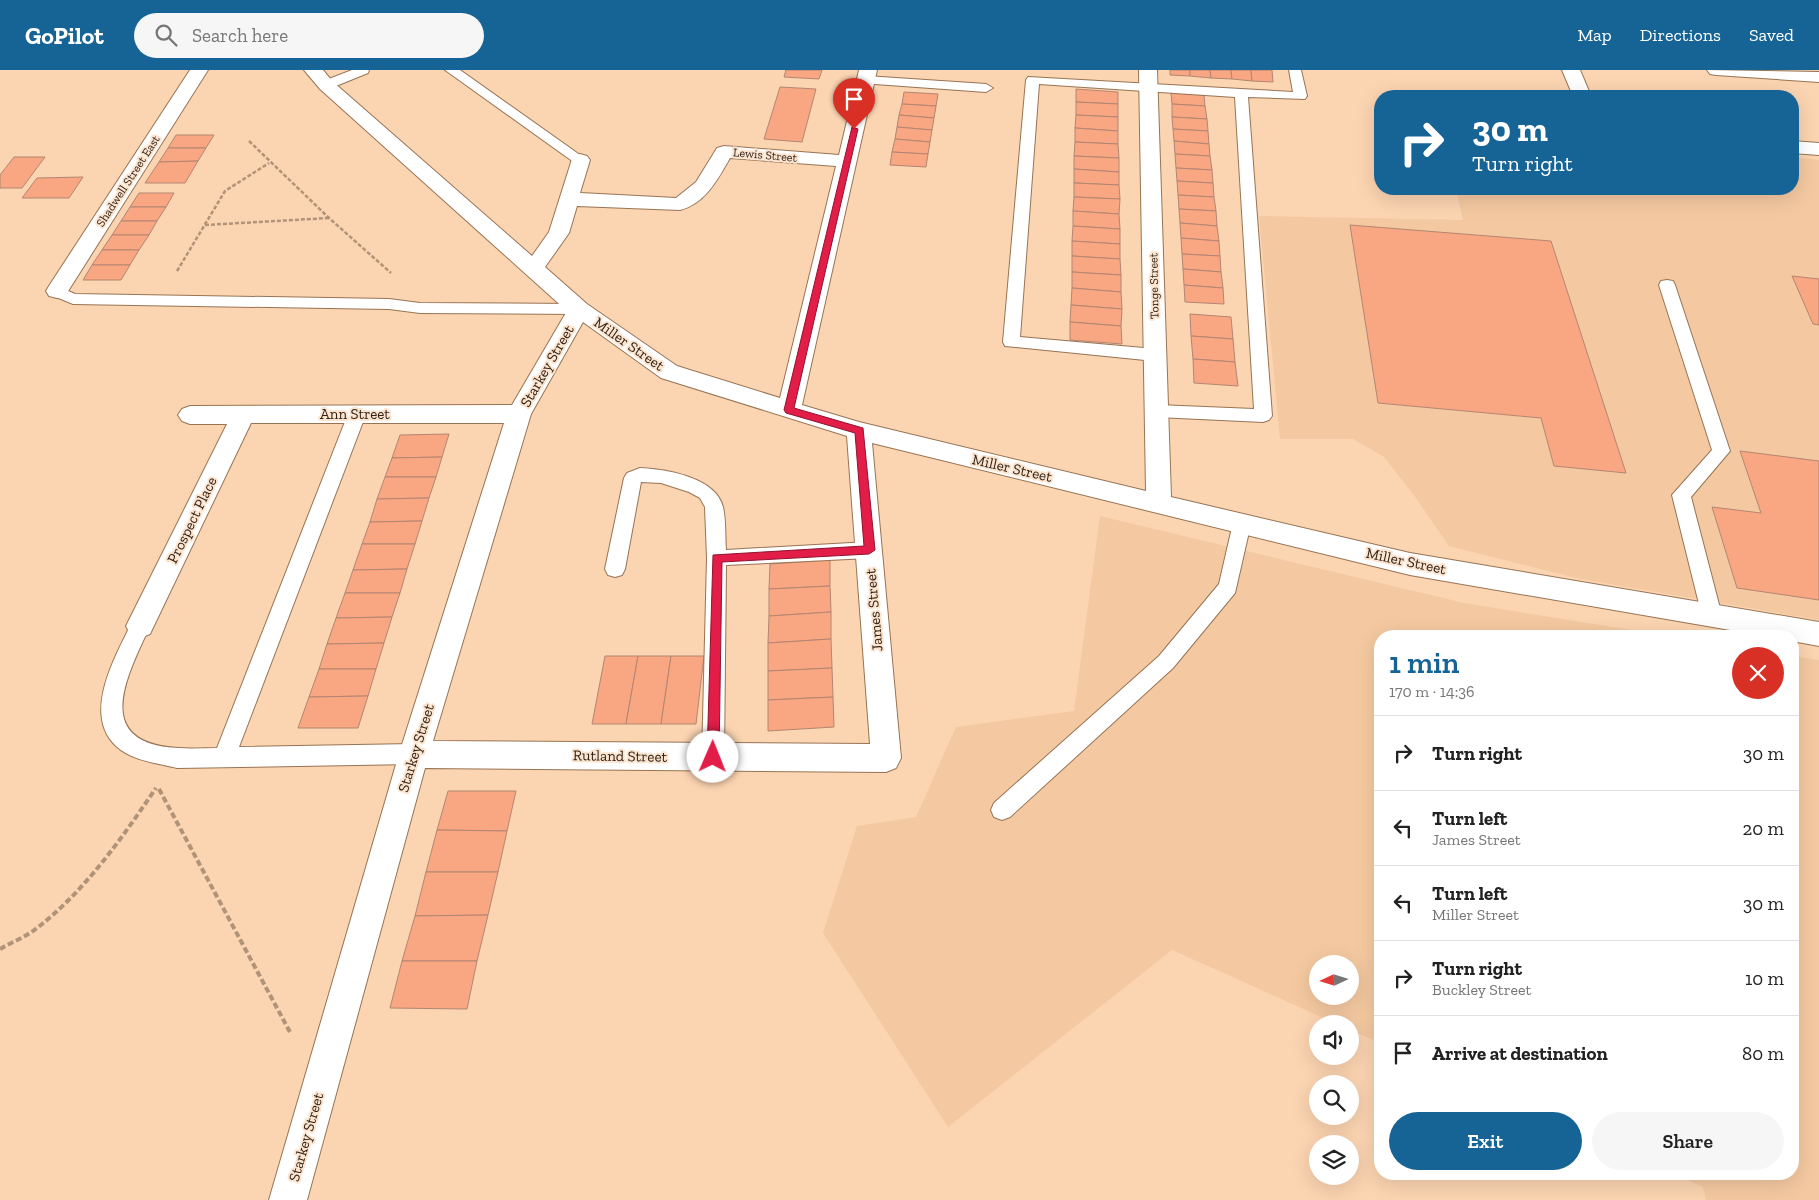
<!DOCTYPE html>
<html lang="en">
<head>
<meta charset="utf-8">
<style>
  :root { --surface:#fff; --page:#f6f6f6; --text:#222; --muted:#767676; --line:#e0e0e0; --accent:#166396 }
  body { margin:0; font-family:"Zilla Slab",serif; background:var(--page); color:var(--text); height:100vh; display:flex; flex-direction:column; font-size:19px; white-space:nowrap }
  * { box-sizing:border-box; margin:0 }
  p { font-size:16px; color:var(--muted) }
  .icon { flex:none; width:28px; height:28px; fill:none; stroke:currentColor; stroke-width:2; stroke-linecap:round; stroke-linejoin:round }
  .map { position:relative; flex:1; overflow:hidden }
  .panel { position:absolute; left:1374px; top:560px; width:425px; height:550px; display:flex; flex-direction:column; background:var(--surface); border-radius:20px; box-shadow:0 5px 20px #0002 }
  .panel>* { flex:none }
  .top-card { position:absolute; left:1374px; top:20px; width:425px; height:105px; border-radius:20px; box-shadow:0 5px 20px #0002; background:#166396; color:#fff; overflow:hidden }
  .needle { width:32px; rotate:266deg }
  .buttons { position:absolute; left:1309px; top:885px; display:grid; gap:10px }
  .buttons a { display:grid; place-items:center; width:50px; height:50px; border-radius:50%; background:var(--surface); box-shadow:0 5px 20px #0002; font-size:25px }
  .pin { position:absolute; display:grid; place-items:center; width:42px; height:42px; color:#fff; margin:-51px -21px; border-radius:50% 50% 50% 0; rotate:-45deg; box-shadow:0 0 5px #0007 }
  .pin .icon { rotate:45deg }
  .me { position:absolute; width:55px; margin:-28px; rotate:1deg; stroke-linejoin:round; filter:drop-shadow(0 0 4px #0008) }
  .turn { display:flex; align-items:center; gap:18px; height:105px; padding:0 15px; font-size:22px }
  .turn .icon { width:65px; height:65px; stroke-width:2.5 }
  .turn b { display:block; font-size:35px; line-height:42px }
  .round { display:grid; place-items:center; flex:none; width:52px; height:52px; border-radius:26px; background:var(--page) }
  .head { display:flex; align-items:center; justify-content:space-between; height:85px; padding:0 15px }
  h1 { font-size:30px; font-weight:600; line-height:38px; color:var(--accent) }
  .cta { display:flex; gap:10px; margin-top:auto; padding:10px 15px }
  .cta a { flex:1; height:58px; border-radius:30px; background:var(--accent); color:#fff; font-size:20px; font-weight:600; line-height:58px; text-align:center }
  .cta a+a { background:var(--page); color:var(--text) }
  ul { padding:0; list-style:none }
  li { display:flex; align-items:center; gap:15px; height:75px; padding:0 15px; border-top:1px solid var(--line) }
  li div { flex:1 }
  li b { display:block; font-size:19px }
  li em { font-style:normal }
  header { display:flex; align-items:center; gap:30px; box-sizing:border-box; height:70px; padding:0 25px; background:var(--accent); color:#fff }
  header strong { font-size:24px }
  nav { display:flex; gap:28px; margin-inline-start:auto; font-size:18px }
  .search { width:350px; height:45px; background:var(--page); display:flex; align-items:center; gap:12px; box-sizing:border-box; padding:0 18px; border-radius:28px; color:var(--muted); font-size:19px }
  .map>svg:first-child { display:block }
</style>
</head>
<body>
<header>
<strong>GoPilot</strong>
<div class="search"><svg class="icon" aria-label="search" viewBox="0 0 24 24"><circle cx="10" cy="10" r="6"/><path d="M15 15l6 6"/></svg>Search here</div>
<nav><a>Map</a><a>Directions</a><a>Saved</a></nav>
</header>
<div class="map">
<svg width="1819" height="1130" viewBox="0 0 1819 1130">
  <rect width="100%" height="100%" fill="#fbd4b1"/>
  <g fill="#f4c9a1" fill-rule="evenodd">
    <path d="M1793,87L1819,90V550L1580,509L1449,476L1413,424L1384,387L1353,369H1280L1259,146L1463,150L1456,119H1792Z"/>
    <path d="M1100,446L1464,533L1669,566H1380V973L1350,960V954H1337L1172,880L948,1057L823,863L857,756L916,747L956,657L1074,641ZM1318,894H1350V926H1318Z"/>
    <path d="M1793,586L1819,590V1130H1706L1703,1117L1673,1104H1792Z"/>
  </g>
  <g fill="#f9a682" stroke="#b38672">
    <path d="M786,0H822L819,9L784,7Z"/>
    <path d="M1170,0H1190V6L1170,5Z"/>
    <path d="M1190,0H1210L1211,8L1190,6Z"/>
    <path d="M1210,0H1231L1232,9L1211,8Z"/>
    <path d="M1231,0H1251L1252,11L1232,9Z"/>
    <path d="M1251,0H1272L1273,12L1252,11Z"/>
    <path d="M780,17L816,19L802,72L764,69Z"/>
    <path d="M1076,19L1118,22V34L1076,32Z"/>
    <path d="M904,22L938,24L936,36L902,34Z"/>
    <path d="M1171,23L1204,25L1205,36L1172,34Z"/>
    <path d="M1076,32L1118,34V47L1076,45Z"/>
    <path d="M902,34L936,36L934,48L899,45Z"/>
    <path d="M1172,34L1205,36L1207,49L1172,47Z"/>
    <path d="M899,45L934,48L932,60L897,57Z"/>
    <path d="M1076,45L1118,47V61L1075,58Z"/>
    <path d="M1172,47L1207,49L1208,61L1173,59Z"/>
    <path d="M897,57L932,60L930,72L895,69Z"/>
    <path d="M1075,58L1118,61V74L1075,72Z"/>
    <path d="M1173,59L1208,61L1209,74L1174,71Z"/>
    <path d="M176,65H214L206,78H168Z"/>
    <path d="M895,69L930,72L928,84L892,82Z"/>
    <path d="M1174,71L1209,74L1210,86L1175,84Z"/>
    <path d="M1075,72L1118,74L1119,88L1074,86Z"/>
    <path d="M168,78H206L198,91L159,92Z"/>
    <path d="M892,82L928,84L926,97L890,95Z"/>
    <path d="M1175,84L1210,86L1212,100L1176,98Z"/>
    <path d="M1074,86L1119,88V102L1074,99Z"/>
    <path d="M14,87H45L22,118H0V105Z"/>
    <path d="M198,91L185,113H145L159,92Z"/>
    <path d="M1176,98L1212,100L1213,113L1177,111Z"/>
    <path d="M1074,99L1119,102V115L1074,113Z"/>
    <path d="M83,107L69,128H22L37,108Z"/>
    <path d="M1177,111L1213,113L1214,127L1178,125Z"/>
    <path d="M1074,113L1119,115L1120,129L1074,127Z"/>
    <path d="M139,123H174L166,137H130Z"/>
    <path d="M1178,125L1214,127L1216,141L1179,139Z"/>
    <path d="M1074,127L1120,129L1119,144L1073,141Z"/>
    <path d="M130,137H166L157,151H121Z"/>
    <path d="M1179,139L1216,141L1217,156L1180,153Z"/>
    <path d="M1073,141L1119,144L1120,159L1073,156Z"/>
    <path d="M121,151H157L149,165H112Z"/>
    <path d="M1180,153L1217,156L1219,171L1181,168Z"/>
    <path d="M1350,155L1551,171L1626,403L1554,396L1541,348L1378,333Z"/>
    <path d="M1073,156L1120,159V174L1072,171Z"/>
    <path d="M112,165H149L139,180H102Z"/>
    <path d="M1181,168L1219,171L1220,186L1182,184Z"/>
    <path d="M1072,171L1120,174V189L1072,186Z"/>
    <path d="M102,180H139L130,195H92Z"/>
    <path d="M1182,184L1220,186L1221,202L1183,199Z"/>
    <path d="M1072,186L1120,189L1121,205L1072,202Z"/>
    <path d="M92,195H130L121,210H83Z"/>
    <path d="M1183,199L1221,202L1223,218L1184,215Z"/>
    <path d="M1072,202L1121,205V222L1072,218Z"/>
    <path d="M1792,206L1819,209V255L1813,254Z"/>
    <path d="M1184,215L1223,218L1224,234L1185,232Z"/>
    <path d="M1072,218L1121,222L1122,239L1071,235Z"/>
    <path d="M1071,235L1122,239L1121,256L1070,252Z"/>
    <path d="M1190,244L1231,247L1233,269L1191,266Z"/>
    <path d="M1070,252L1121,256L1122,274L1070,270Z"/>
    <path d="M1191,266L1233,269L1235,292L1193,289Z"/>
    <path d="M1193,289L1235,292L1238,316L1194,313Z"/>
    <path d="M449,364L442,387L392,388L400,365Z"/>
    <path d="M1740,381L1819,391V530L1737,518L1712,437L1761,443Z"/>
    <path d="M442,387L436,407H385L392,388Z"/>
    <path d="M385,407H436L429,428L377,429Z"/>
    <path d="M429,428L422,451L370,452L377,429Z"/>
    <path d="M422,451L415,474H362L370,452Z"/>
    <path d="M362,474H415L407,499L353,500Z"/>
    <path d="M830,490V516L769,519L770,494Z"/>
    <path d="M407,499L400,523H345L353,500Z"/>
    <path d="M830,516L831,542L769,546V519Z"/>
    <path d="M345,523H400L392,547L336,548Z"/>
    <path d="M831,542V569L768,573L769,546Z"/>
    <path d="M392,547L384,573L327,574L336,548Z"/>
    <path d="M831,569L832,598L768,601V573Z"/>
    <path d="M384,573L376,599H319L327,574Z"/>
    <path d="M605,586H638L626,654H592Z"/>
    <path d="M638,586H671L661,654H626Z"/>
    <path d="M671,586H704L696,654H661Z"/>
    <path d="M832,598L833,627L768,630V601Z"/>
    <path d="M319,599H376L368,626L309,627Z"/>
    <path d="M368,626L358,658H298L309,627Z"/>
    <path d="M833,627L834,657L768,661V630Z"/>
    <path d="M448,721H516L507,761L437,760Z"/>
    <path d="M437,760L507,761L498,802H426Z"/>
    <path d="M426,802H498L488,845L415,846Z"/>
    <path d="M488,845L477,891H402L415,846Z"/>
    <path d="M402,891H477L467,939L390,938Z"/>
  </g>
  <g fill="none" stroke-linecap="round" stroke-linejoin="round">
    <g stroke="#977454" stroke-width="2">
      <g id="service">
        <path d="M352,0H369L368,3L331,18L326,19L319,15L321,12Z"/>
        <path d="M445,0H460L587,90L585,93H575Z"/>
        <path d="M1289,0H1301L1307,26L1305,29L1248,27L1272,346L1269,350L1263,352L1157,347L1151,345L1148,341L1151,337L1157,335L1254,339L1235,27L1039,14L1020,267L1155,279L1161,281L1163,285L1161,289L1155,291L1005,276L1003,272L1026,10L1028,7L1293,22Z"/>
        <path d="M866,6L986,14L993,18L986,22L861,13L859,10L861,7Z"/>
        <path d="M1667,210L1673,211L1675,215L1730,381L1691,427L1722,546L1719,552L1712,554L1705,552L1702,546L1672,425L1712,380L1659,215L1661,211Z"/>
        <path d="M57,216L75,224L389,229L420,233L579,234L585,235L587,239L585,243L579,244L420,243L389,239L73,234L51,225L49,221L51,217Z"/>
        <path d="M357,338L363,340L366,344L239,677L414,674L422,677L425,684L422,691L414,694L177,698C157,693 132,691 116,676C81,643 117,584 133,550L140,548L147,550L150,556C127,606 90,674 179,678C191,679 204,678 217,678L348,344L351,340Z"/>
        <path d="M640,398C665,399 716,407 723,437C726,450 725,466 726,480L869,472L876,475L878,480L876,485L869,488L726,495L724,687L721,694L713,697L705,694L702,687L707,488L705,437L700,428L689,422L661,413L641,412L625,499L622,505L615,507L608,505L605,499L624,408L627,403Z"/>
        <path d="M1242,446L1249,448L1251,453L1235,523L1173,598L1010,747L1002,750L994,747L991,740L994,733L1159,586L1219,514L1233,453L1235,448Z"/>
      </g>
    </g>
    <g stroke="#977454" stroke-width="2">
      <g id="minor">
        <path d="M190,0H208L65,226L57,228L49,226L46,221L49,216Z"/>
        <path d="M304,0H323L332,11L532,186L549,162L573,86L580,84L587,86L590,90L580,123L676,128L696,112L717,78L724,76L839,85L859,0H877L802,335L859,352L1146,421L1139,0H1157L1171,427L1410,483L1819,552V576L1792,571V566H1765L1410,505L872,373L901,688L896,698L886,702L425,698L307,1130H269L399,684L504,353H251L150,564L140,568L130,564L126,556L227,354H190L182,351L178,345L182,339L190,336L512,335L567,241L320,19ZM730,88L836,96L780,328L677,296L587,234L545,197L569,163L577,136L680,140C705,134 718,109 730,88ZM583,252L661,308L847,366L870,674L433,671L531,344Z"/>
        <path d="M1562,0H1580L1591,26H1573Z"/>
        <path d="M1707,0L1819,2V12L1716,5L1710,4Z"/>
        <path d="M1792,71L1819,73V85L1792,83Z"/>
      </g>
    </g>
    <g stroke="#b19378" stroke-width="2.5" stroke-dasharray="4 2" stroke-linecap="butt">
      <path d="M249,71L329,148L391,203"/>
      <path d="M205,155L329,148"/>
      <path d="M177,201L225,121L269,93"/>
    </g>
    <g stroke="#b19378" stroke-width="4" stroke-dasharray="6 3" stroke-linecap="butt">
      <path d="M159,719L291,964"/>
      <path d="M0,879C12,872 26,867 37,858C85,821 122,768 156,718"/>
    </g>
    <use href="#service" fill="#fff" fill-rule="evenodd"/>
    <use href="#minor" fill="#fff" fill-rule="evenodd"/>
  </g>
  <path fill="#e11d48" stroke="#92132f" d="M852,57L858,59L794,338L863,358L875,480L869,484L722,492L719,687L717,691L713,693L709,691L707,687L713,485L864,476L855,363L786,343L784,340Z"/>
  <g text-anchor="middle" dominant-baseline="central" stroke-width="4" stroke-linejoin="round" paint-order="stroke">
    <g font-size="12" fill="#312215" stroke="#fce5d0">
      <text transform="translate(765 85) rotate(5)">Lewis Street</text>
      <text transform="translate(128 111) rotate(-57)">Shadwell Street East</text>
      <text transform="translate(1154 216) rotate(-91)">Tonge Street</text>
    </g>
    <g font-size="15" fill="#312215" stroke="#fce5d0">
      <text transform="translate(629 274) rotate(35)">Miller Street</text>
      <text transform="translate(547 296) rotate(-60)">Starkey Street</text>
      <text x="355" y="344">Ann Street</text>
      <text transform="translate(1012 398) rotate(13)">Miller Street</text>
      <text transform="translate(192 450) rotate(-64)">Prospect Place</text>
      <text transform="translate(1406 491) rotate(12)">Miller Street</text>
      <text transform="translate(874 540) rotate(-95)">James Street</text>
      <text transform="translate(416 678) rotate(-73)">Starkey Street</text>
      <text transform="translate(620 686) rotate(1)">Rutland Street</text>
      <text transform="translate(306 1067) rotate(-74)">Starkey Street</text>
    </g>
  </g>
</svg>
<div class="buttons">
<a><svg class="needle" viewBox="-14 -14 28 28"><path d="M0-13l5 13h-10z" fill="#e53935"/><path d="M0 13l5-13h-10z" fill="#767676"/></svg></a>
<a><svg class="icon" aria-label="sound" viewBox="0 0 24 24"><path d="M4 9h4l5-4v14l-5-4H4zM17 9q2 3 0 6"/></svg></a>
<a><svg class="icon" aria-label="search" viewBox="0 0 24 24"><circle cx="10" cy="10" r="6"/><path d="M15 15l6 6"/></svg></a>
<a><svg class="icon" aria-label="layers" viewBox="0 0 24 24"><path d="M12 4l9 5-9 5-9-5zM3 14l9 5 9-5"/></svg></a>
</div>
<div class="pin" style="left:854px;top:59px;background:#d93025"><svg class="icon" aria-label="arrive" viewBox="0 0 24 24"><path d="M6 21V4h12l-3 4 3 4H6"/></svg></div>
<svg class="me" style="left:713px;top:687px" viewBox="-20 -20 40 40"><circle r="19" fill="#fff"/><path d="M0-13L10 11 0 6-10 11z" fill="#e11d48"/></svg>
<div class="top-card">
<div class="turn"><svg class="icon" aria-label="right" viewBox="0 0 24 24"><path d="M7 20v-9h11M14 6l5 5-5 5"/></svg><div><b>30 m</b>Turn right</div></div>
</div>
<section class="panel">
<div class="head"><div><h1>1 min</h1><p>170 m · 14:36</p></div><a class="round" style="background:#d93025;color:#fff"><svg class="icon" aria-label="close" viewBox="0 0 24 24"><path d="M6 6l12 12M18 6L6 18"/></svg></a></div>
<ul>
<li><svg class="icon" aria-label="right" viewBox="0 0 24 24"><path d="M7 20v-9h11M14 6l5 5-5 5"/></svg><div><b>Turn right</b></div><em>30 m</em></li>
<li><svg class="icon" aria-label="left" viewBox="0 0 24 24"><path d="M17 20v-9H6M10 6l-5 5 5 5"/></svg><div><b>Turn left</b><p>James Street</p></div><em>20 m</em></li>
<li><svg class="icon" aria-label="left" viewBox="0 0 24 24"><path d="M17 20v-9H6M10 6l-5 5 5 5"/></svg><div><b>Turn left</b><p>Miller Street</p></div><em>30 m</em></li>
<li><svg class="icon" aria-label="right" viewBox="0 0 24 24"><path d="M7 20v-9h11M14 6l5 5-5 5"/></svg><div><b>Turn right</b><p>Buckley Street</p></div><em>10 m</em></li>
<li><svg class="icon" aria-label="arrive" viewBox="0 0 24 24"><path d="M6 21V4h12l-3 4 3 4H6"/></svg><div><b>Arrive at destination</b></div><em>80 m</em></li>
</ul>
<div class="cta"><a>Exit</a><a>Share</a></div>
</section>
</div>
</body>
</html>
